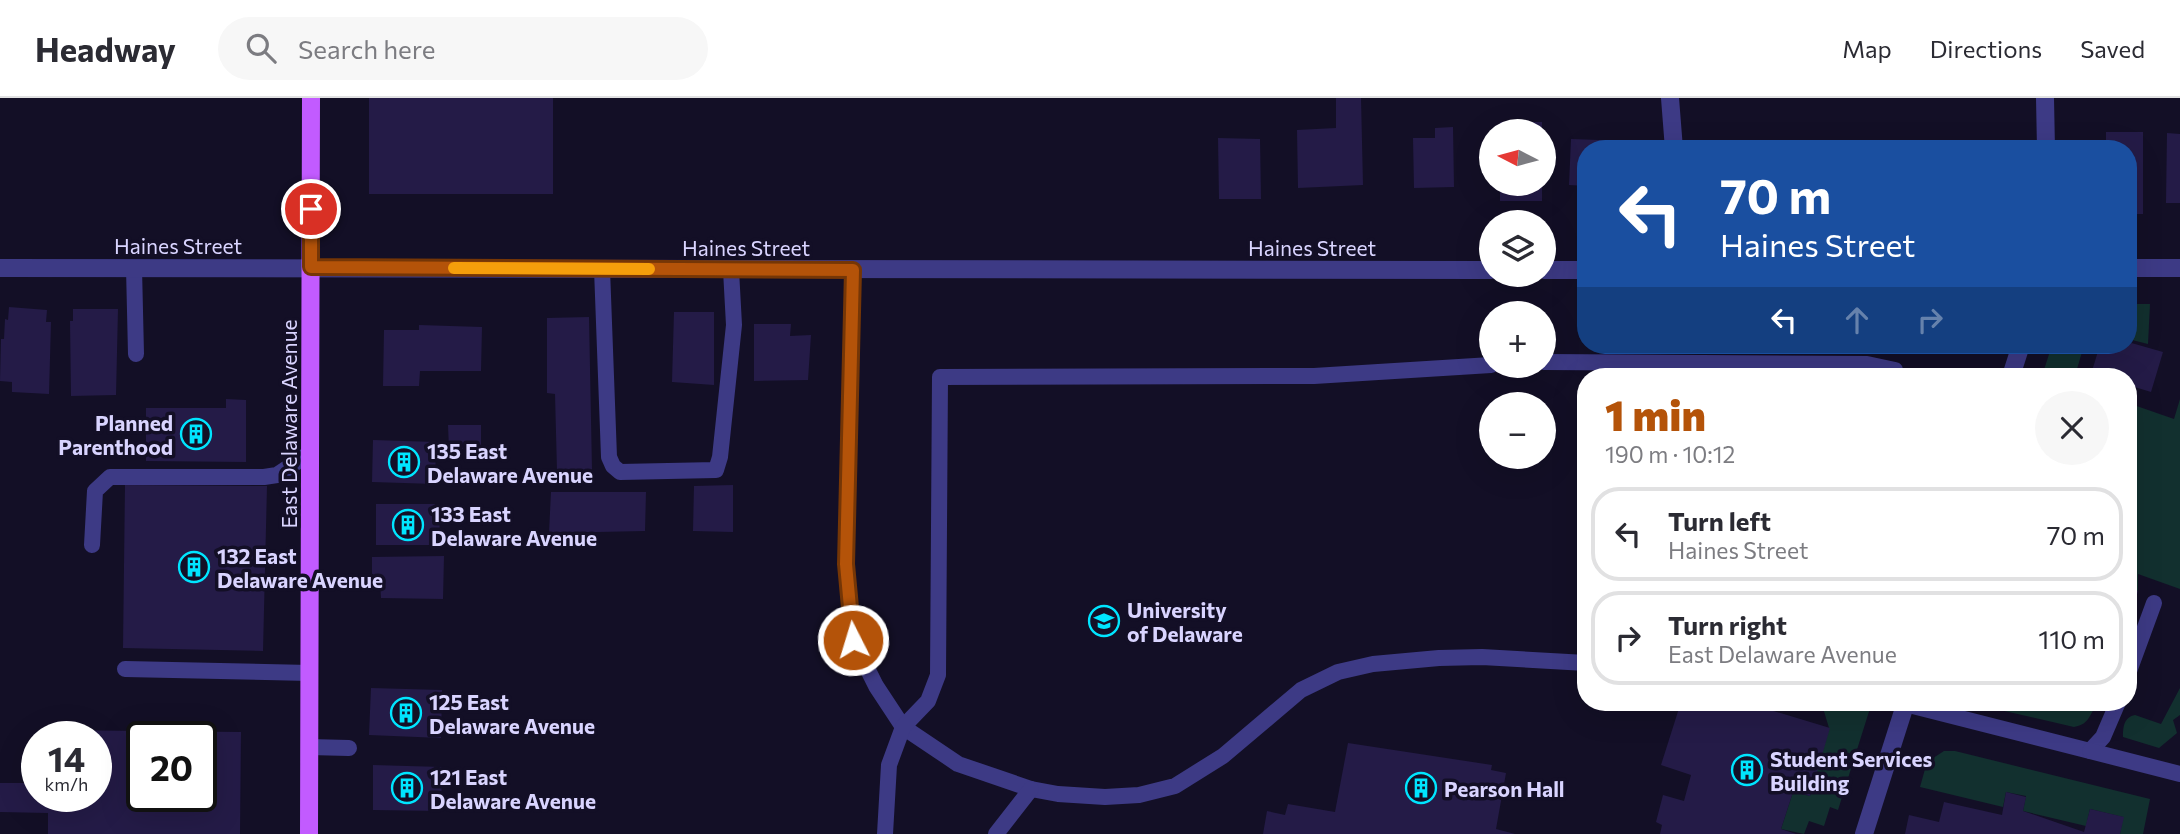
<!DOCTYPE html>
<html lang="en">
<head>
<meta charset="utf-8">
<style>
  :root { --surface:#fff; --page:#f7f7f7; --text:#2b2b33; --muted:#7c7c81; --line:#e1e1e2; --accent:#b45309 }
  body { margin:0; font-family:Commissioner,sans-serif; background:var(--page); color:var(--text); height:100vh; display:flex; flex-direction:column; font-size:26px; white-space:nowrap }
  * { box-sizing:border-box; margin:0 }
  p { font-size:23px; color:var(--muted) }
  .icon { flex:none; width:38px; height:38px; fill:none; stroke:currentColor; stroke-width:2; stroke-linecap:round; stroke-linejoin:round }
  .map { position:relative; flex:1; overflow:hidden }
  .drawer { position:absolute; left:1577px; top:270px; width:560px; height:343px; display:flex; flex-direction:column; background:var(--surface); border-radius:28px; box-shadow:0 7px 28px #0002 }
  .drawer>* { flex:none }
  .guide { position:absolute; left:1577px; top:42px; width:560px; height:214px; border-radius:28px; box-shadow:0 7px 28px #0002; background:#1a4fa0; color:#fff; overflow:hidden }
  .needle { width:46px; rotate:276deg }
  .fabs { position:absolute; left:1479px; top:21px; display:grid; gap:14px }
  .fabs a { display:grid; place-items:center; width:77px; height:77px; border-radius:50%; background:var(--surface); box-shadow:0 7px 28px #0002; font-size:35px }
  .speed { position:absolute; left:21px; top:623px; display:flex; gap:14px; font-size:35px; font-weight:700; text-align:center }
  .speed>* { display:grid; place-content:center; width:91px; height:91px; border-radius:50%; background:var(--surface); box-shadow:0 7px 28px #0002; line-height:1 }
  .speed small { font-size:18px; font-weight:400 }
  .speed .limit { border:4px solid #111; border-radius:10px; background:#fff; color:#111 }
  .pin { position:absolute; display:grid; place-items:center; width:60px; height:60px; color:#fff; margin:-30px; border:4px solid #fff; border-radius:50%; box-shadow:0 2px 7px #0007 }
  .me { position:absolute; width:77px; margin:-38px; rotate:355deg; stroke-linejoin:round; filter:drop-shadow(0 0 5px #0008) }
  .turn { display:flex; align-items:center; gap:24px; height:147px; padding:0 28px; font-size:32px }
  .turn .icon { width:91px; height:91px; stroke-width:2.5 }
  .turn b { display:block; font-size:49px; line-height:60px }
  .lanes { display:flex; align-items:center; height:66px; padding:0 28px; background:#0003; justify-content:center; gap:35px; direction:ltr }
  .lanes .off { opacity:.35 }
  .round { display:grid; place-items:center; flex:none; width:74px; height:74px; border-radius:37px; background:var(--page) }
  .overview { display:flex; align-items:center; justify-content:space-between; height:119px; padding:0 28px }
  h1 { font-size:42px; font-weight:800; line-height:52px; color:var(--accent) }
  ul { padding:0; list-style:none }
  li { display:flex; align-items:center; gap:21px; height:94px; margin:0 14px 10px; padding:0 14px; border:4px solid var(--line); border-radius:28px }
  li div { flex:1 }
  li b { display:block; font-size:26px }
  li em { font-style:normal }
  header { display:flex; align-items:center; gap:42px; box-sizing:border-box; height:98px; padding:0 35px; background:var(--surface); border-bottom:2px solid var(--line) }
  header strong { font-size:33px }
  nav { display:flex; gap:38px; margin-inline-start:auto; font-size:24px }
  .search { width:490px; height:63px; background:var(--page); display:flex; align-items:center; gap:18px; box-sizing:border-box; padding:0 24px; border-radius:38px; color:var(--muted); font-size:26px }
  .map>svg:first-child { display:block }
</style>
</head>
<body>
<header>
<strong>Headway</strong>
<div class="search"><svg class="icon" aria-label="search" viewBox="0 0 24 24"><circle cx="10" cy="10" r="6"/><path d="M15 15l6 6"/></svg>Search here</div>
<nav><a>Map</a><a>Directions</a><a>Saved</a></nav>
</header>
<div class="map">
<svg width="2180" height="736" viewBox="0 0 2180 736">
  <rect width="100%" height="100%" fill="#130f26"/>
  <g fill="#12302f">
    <path d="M2128,206H2150L2148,246L2128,241Z"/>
    <path d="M2052,247H2084L2075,278H2042Z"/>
    <path d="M2180,301V491L2138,476V493L2128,490V305L2174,321Z"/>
    <path d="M2180,590V617L2173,622L2177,635L2159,650L2123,639C2123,629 2124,619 2135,617L2161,626Z"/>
    <path d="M1803,604H1872L1838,712L1830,709L1824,728L1809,723L1804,736L1781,731L1793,694L1810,698L1829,630L1823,610Z"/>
    <path d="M1965,604H2099C2089,615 2091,626 2074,629Z"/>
    <path d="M1944,653H1955L2150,701L2143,736H2120L2123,719L2090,711L2086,728L2023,713L2026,698L2006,694L2003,709L1920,689L1927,664Z"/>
  </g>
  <g fill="#241b47" fill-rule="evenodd">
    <rect x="369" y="0" width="184" height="96"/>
    <path d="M1336,0H1361L1363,87L1298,90L1297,32L1336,30Z"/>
    <rect x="1500" y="24" width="42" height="9"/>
    <path d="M1453,29L1454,89L1414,90L1413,40H1435V30Z"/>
    <path d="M2106,34H2143V116H2128V51H2106Z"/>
    <path d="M2167,35L2180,36V105H2166Z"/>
    <path d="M1218,40L1260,41L1261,101H1219Z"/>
    <path d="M1571,41L1627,43L1626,51H1586V88L1569,87Z"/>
    <path d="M1835,43L1836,51H1763L1762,45Z"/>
    <path d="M1981,44V51H1907V45Z"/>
    <rect x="1500" y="86" width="42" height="17"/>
    <path d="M9,209L47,212L46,224H51L49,296L12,294V284L0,283L1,241H4L5,221L8,222Z"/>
    <path d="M73,211H118L116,297L71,298L70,223H73Z"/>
    <path d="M674,214H714V287L672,284Z"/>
    <path d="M589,219L592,372L557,373L555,296L547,295V220Z"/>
    <path d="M754,226H791L790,238L811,237L808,282L754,283Z"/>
    <path d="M419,227L482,229L481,273H420L419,288H383L384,232H419Z"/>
    <path d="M2128,244L2163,254L2151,294L2128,287V278L2091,276L2100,247H2128Z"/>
    <path d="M226,301L246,302V364L146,363V310H226Z"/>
    <path d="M448,327H481V351H449Z"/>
    <path d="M373,342L436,344L435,386L372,384Z"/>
    <path d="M125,387L267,388L263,553L123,550Z"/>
    <path d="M733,387V434L693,433L694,388Z"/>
    <path d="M551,394H646L645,433L549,435Z"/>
    <path d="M376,406H439L440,447H376Z"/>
    <path d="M444,458L443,501L381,500L380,482H372V459Z"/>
    <path d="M2128,490L2138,493L2129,523H2128Z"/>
    <path d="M371,590L442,592L441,640L369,637Z"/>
    <path d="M1681,604H1744L1830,630L1810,698L1793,694L1781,731L1796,736H1660L1662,727L1656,724L1663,697L1684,703L1691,677L1661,667Z"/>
    <path d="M48,632L241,634L240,736H48V715L0,714V685H37V698H96V639H48ZM142,639H201V698H142Z"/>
    <path d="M1348,645L1492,667L1491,672L1506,675L1496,731L1515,736H1263L1267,713L1285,717L1288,706L1335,714Z"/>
    <path d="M373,667L442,669L441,713L373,712Z"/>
    <path d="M2006,694L2026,699L2023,713L2084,734L2090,711L2124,719L2120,736H1905L1909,717L1939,724L1944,704L2002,717Z"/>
  </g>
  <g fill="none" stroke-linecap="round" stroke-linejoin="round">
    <g stroke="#3d3a85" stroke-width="16">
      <path d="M134,170L136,256"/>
      <path d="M602,171L609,359L613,368L620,374L716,372L720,359L734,227L731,172"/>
      <path d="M853,172L846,466L853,542L876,588L903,629L958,666L1031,691L1058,696L1105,699L1139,697L1175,688L1223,658L1301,592L1338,574L1373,566L1439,560L1482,559L1586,565"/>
      <path d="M1544,264L1867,266L1895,272L1896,278"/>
      <path d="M92,447L95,393L110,379H264L277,377L310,355"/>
      <path d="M125,571L310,575"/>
      <path d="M2128,576L2154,505"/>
      <path d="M1905,606L2090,653L2103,639L2118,604"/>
      <path d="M309,649L349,650"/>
      <path d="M2090,653L2180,676"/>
      <path d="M885,736L889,667L903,629L928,603L938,577L940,279L1314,278L1491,267"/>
      <path d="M996,736L1031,691"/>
    </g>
    <g stroke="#3d3a85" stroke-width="18">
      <path d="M1670,0L1674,51"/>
      <path d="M2045,0L2046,51"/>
      <path d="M0,170L1491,172"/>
      <path d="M2128,170H2180"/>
      <path d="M1544,172H1586"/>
      <path d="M2011,278L2021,247"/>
      <path d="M1864,736L1906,604"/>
    </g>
    <path stroke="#c25bff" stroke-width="18" d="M309,736L311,0"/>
  </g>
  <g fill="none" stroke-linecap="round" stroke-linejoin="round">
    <g stroke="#753606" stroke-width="18">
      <path id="route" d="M311,111V169L853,172L846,466L853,542"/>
    </g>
    <use href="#route" stroke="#b45309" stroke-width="12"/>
    <path stroke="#f59e0b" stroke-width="12" d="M454,170L649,171"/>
  </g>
  <defs>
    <g id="building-ring" transform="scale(1.575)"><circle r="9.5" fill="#130f26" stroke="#00e5ff" stroke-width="1.5"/><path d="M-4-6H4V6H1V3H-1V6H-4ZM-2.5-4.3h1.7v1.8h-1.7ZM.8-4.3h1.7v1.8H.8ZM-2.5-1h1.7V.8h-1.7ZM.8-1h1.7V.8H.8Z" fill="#00e5ff"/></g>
    <g id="university-ring" transform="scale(1.575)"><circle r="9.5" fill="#130f26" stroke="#00e5ff" stroke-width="1.5"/><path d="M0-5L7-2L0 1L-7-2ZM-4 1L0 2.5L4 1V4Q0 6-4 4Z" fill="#00e5ff"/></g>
  </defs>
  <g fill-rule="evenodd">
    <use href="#building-ring" x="196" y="336"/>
    <use href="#building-ring" x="404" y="364"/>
    <use href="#building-ring" x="408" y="427"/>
    <use href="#building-ring" x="194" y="469"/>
    <use href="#university-ring" x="1104" y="523"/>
    <use href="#building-ring" x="406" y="615"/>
    <use href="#building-ring" x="1747" y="672"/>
    <use href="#building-ring" x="407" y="690"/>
    <use href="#building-ring" x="1421" y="690"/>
  </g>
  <g text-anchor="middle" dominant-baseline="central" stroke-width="7" stroke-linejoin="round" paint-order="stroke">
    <g font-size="21" fill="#d9d4ff" stroke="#130f26">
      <text x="178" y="147">Haines Street</text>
      <text x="746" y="149">Haines Street</text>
      <text x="1312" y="149">Haines Street</text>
      <text transform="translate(288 326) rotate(-90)">East Delaware Avenue</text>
    </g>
    <g font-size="21" font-weight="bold" fill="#d9d4ff" stroke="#130f26" text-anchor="start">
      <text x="173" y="324" text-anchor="end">Planned<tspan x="173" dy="24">Parenthood</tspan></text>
      <text x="427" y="352">135 East<tspan x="427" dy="24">Delaware Avenue</tspan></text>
      <text x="431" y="415">133 East<tspan x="431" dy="24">Delaware Avenue</tspan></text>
      <text x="217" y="457">132 East<tspan x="217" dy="24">Delaware Avenue</tspan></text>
      <text x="1127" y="511">University<tspan x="1127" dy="24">of Delaware</tspan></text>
      <text x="429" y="603">125 East<tspan x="429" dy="24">Delaware Avenue</tspan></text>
      <text x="1770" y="660">Student Services<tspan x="1770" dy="24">Building</tspan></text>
      <text x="430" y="678">121 East<tspan x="430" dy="24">Delaware Avenue</tspan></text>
      <text x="1444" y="690">Pearson Hall</text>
    </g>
  </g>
</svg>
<div class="fabs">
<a><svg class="needle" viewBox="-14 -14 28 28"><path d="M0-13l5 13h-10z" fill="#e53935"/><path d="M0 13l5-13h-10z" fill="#7c7c81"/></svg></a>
<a><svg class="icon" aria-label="layers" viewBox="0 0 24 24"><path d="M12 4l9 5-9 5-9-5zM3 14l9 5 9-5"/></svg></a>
<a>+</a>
<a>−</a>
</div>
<div class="speed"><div>14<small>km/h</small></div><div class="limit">20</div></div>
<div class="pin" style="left:311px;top:111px;background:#d93025"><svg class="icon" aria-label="arrive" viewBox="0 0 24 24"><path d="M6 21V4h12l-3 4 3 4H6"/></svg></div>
<svg class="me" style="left:853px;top:542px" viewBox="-20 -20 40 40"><circle r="17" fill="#b45309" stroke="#fff" stroke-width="3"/><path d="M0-11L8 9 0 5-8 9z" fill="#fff"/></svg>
<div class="guide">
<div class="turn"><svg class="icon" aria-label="left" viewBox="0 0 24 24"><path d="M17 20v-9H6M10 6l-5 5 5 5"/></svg><div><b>70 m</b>Haines Street</div></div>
<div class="lanes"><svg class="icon" aria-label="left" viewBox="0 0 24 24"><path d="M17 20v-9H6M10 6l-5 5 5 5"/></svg><svg class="icon off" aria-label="ahead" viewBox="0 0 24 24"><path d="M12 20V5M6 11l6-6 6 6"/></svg><svg class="icon off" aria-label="right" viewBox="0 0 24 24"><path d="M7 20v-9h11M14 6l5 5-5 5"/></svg></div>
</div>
<section class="drawer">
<div class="overview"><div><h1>1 min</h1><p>190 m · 10:12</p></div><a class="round"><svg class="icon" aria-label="close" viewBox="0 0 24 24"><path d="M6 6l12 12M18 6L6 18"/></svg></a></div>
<ul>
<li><svg class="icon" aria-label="left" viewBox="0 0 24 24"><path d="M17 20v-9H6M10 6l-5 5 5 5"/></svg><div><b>Turn left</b><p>Haines Street</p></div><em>70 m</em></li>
<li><svg class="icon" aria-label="right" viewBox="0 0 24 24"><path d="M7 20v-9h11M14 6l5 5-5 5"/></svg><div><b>Turn right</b><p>East Delaware Avenue</p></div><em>110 m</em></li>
</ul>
</section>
</div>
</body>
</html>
